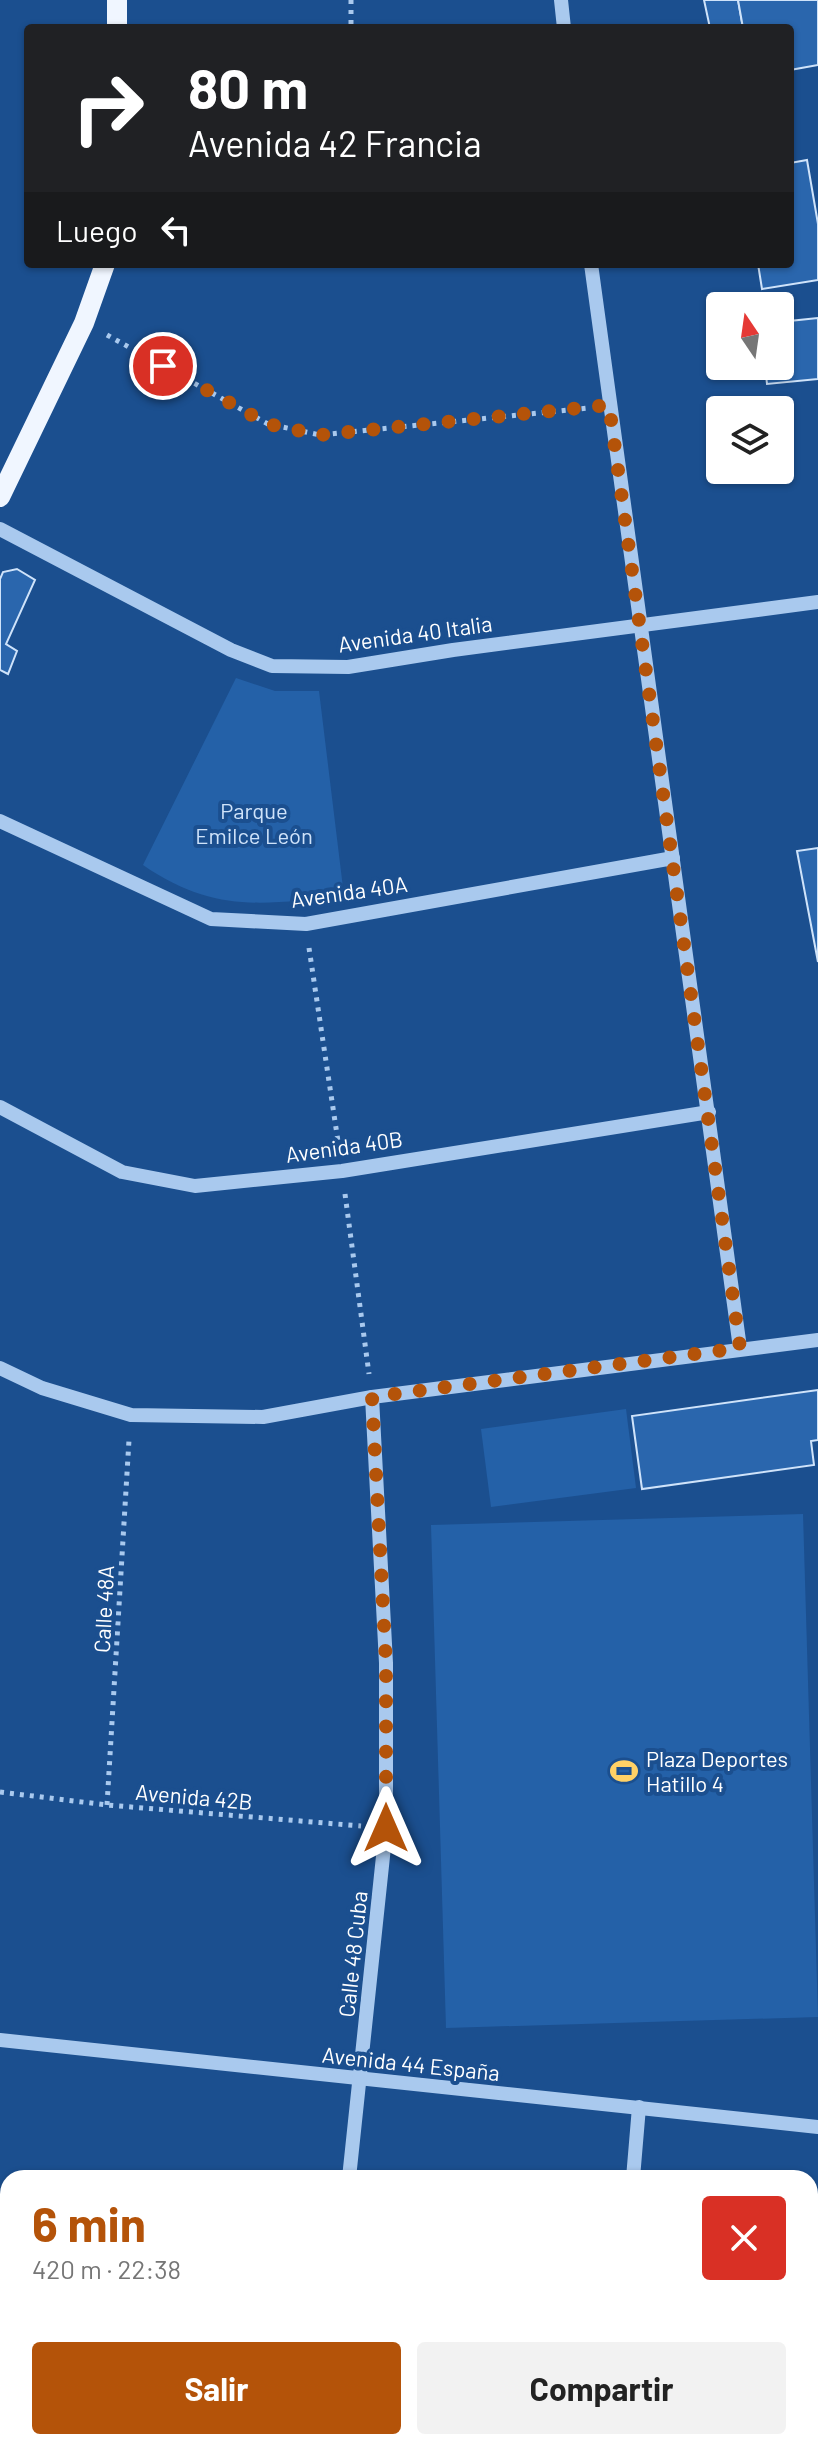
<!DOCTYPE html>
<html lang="es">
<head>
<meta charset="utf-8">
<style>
  :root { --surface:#fff; --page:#f2f2f2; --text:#222; --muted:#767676; --accent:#b45309 }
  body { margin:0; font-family:Barlow,sans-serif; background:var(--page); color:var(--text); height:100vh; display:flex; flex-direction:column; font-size:30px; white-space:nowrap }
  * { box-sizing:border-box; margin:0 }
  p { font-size:26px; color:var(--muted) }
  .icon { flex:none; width:44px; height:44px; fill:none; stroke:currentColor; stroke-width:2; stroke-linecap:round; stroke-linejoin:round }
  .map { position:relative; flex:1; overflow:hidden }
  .panel { position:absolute; left:0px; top:2170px; width:818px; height:280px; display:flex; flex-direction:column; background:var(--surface); border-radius:24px 24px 0 0; box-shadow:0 2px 6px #0004 }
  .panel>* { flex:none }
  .hud { position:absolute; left:24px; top:24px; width:770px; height:244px; border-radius:8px; box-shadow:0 2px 6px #0004; background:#202124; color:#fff; overflow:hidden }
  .needle { width:52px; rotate:347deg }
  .fabs { position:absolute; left:706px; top:292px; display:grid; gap:16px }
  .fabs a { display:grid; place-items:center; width:88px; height:88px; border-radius:8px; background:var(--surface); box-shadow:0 2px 6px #0004; font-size:40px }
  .pin { position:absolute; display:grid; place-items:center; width:68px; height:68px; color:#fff; margin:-34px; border:4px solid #fff; border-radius:50%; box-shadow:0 2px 8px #0007 }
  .me { position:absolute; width:88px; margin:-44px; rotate:0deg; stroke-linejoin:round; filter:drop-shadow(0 0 6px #0008) }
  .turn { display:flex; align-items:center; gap:28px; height:168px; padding:0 32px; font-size:36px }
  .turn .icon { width:104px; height:104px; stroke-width:2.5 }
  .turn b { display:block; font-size:56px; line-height:68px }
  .then { display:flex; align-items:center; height:76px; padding:0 32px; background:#0003; gap:16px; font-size:30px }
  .round { display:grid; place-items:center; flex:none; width:84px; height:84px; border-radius:8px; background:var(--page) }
  .head { display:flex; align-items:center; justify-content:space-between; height:136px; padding:0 32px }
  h1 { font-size:48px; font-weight:700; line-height:60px; color:var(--accent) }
  .primary-button { display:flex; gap:16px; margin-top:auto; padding:16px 32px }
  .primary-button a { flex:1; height:92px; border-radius:8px; background:var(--accent); color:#fff; font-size:32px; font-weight:700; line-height:92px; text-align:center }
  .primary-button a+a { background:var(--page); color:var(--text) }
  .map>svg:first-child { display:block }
</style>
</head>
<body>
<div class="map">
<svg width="818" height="2450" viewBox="0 0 818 2450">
  <rect width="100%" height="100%" fill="#1b4f8f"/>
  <g fill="#2461a8">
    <path d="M236,678L275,691H319L344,896C264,904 214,914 143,865Z"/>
    <path d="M626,1409L636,1488L491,1507L481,1429Z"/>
    <path d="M803,1514L818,2017L446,2028L431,1525Z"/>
  </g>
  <g fill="#2a66ad" stroke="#cfe3fa" stroke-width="2">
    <path d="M704,0H738L743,28H710Z"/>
    <path d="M738,0H818V65L790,70V28H743Z"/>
    <path d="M807,160L818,224V280L762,289L758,264H790V163Z"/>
    <path d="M818,318V379L767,384L765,366H780V322Z"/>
    <path d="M17,569L35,580L6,644L17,651L8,674L0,670V579L3,572Z"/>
    <path d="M818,848V962L797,851Z"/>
    <path d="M818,1390V1440L811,1441L814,1465L642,1489L632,1416Z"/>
  </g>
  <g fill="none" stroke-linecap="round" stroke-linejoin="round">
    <g stroke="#a9c9ee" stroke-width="5" stroke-dasharray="4 6" stroke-linecap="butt">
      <path d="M351,0V28"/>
      <path d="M107,335L268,424L320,435L588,408"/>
      <path d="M309,948L339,1148"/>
      <path d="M345,1194L369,1374"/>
      <path d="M0,1792L107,1805L361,1826"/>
      <path d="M107,1805L129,1440"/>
      <path d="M0,2333L8,2334"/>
      <path d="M810,2357L818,2358"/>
    </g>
    <g stroke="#a9c9ee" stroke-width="14">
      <path d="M561,0L564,28"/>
      <path d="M591,264L740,1348"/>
      <path d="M0,529L231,650L272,666L348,667L453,650L818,602"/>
      <path d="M0,821L211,919L306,924L673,858"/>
      <path d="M0,1107L122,1172L195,1186L342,1171L709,1112"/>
      <path d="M0,1368L42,1388L131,1415L263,1417L372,1397L818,1340"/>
      <path d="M0,2040L818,2127"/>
      <path d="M349,2178L386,1828V1663L372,1397"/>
      <path d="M633,2178L639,2107"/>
      <path d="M318,2450V2442"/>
      <path d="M606,2450L607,2442"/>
    </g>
    <g stroke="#f0f6ff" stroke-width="20">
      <path d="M117,0V28"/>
      <path d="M0,497L84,323L105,264"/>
    </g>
  </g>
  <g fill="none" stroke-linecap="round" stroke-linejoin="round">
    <path stroke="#b45309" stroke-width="14" stroke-dasharray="0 25.2" d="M163,366L268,424L320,435L609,405L740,1348L372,1397L386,1663V1828"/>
  </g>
  <defs>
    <g id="stadium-bare" transform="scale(2.16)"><path d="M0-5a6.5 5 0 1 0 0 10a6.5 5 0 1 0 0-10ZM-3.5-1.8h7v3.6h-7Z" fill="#ffd166" stroke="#1b4f8f" stroke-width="2.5" paint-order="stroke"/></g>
  </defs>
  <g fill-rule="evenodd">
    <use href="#stadium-bare" x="624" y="1771"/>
  </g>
  <g text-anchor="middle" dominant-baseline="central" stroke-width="8" stroke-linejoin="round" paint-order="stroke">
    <g font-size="22" fill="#fff" stroke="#1b4f8f">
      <text transform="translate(415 633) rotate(-8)">Avenida 40 Italia</text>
      <text transform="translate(349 891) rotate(-8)">Avenida 40A</text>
      <text transform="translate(344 1146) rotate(-8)">Avenida 40B</text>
      <text transform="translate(103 1609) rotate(-87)">Calle 48A</text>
      <text transform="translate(194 1796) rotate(5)">Avenida 42B</text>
      <text transform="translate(352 1954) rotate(-84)">Calle 48 Cuba</text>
      <text transform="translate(411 2063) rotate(6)">Avenida 44 España</text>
    </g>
    <g font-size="22" fill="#cfe3fa" stroke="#1b4f8f">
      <text x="254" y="810">Parque<tspan x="254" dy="25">Emilce León</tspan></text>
    </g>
    <g font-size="22" fill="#fff" stroke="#1b4f8f" text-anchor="start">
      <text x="646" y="1758">Plaza Deportes<tspan x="646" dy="25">Hatillo 4</tspan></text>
    </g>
  </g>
</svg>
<div class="fabs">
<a><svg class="needle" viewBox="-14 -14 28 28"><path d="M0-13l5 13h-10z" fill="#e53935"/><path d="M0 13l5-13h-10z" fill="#767676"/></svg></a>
<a><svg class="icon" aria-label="layers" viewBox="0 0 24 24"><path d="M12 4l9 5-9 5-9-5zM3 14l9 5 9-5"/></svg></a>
</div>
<div class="pin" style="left:163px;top:366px;background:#d93025"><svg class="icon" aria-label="arrive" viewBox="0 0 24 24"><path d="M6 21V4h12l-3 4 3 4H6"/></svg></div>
<svg class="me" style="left:386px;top:1828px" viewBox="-20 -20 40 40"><path d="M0-17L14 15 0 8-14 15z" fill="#b45309" stroke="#fff" stroke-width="4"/></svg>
<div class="hud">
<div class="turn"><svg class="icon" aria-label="right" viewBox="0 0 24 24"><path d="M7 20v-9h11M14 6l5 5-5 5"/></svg><div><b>80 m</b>Avenida 42 Francia</div></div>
<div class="then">Luego<svg class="icon" aria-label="left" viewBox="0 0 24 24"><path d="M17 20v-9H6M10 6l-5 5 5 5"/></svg></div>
</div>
<section class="panel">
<div class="head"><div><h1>6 min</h1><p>420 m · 22:38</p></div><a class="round" style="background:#d93025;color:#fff"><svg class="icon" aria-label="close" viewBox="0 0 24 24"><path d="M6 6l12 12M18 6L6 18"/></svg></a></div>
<div class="primary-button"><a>Salir</a><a>Compartir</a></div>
</section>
</div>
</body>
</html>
